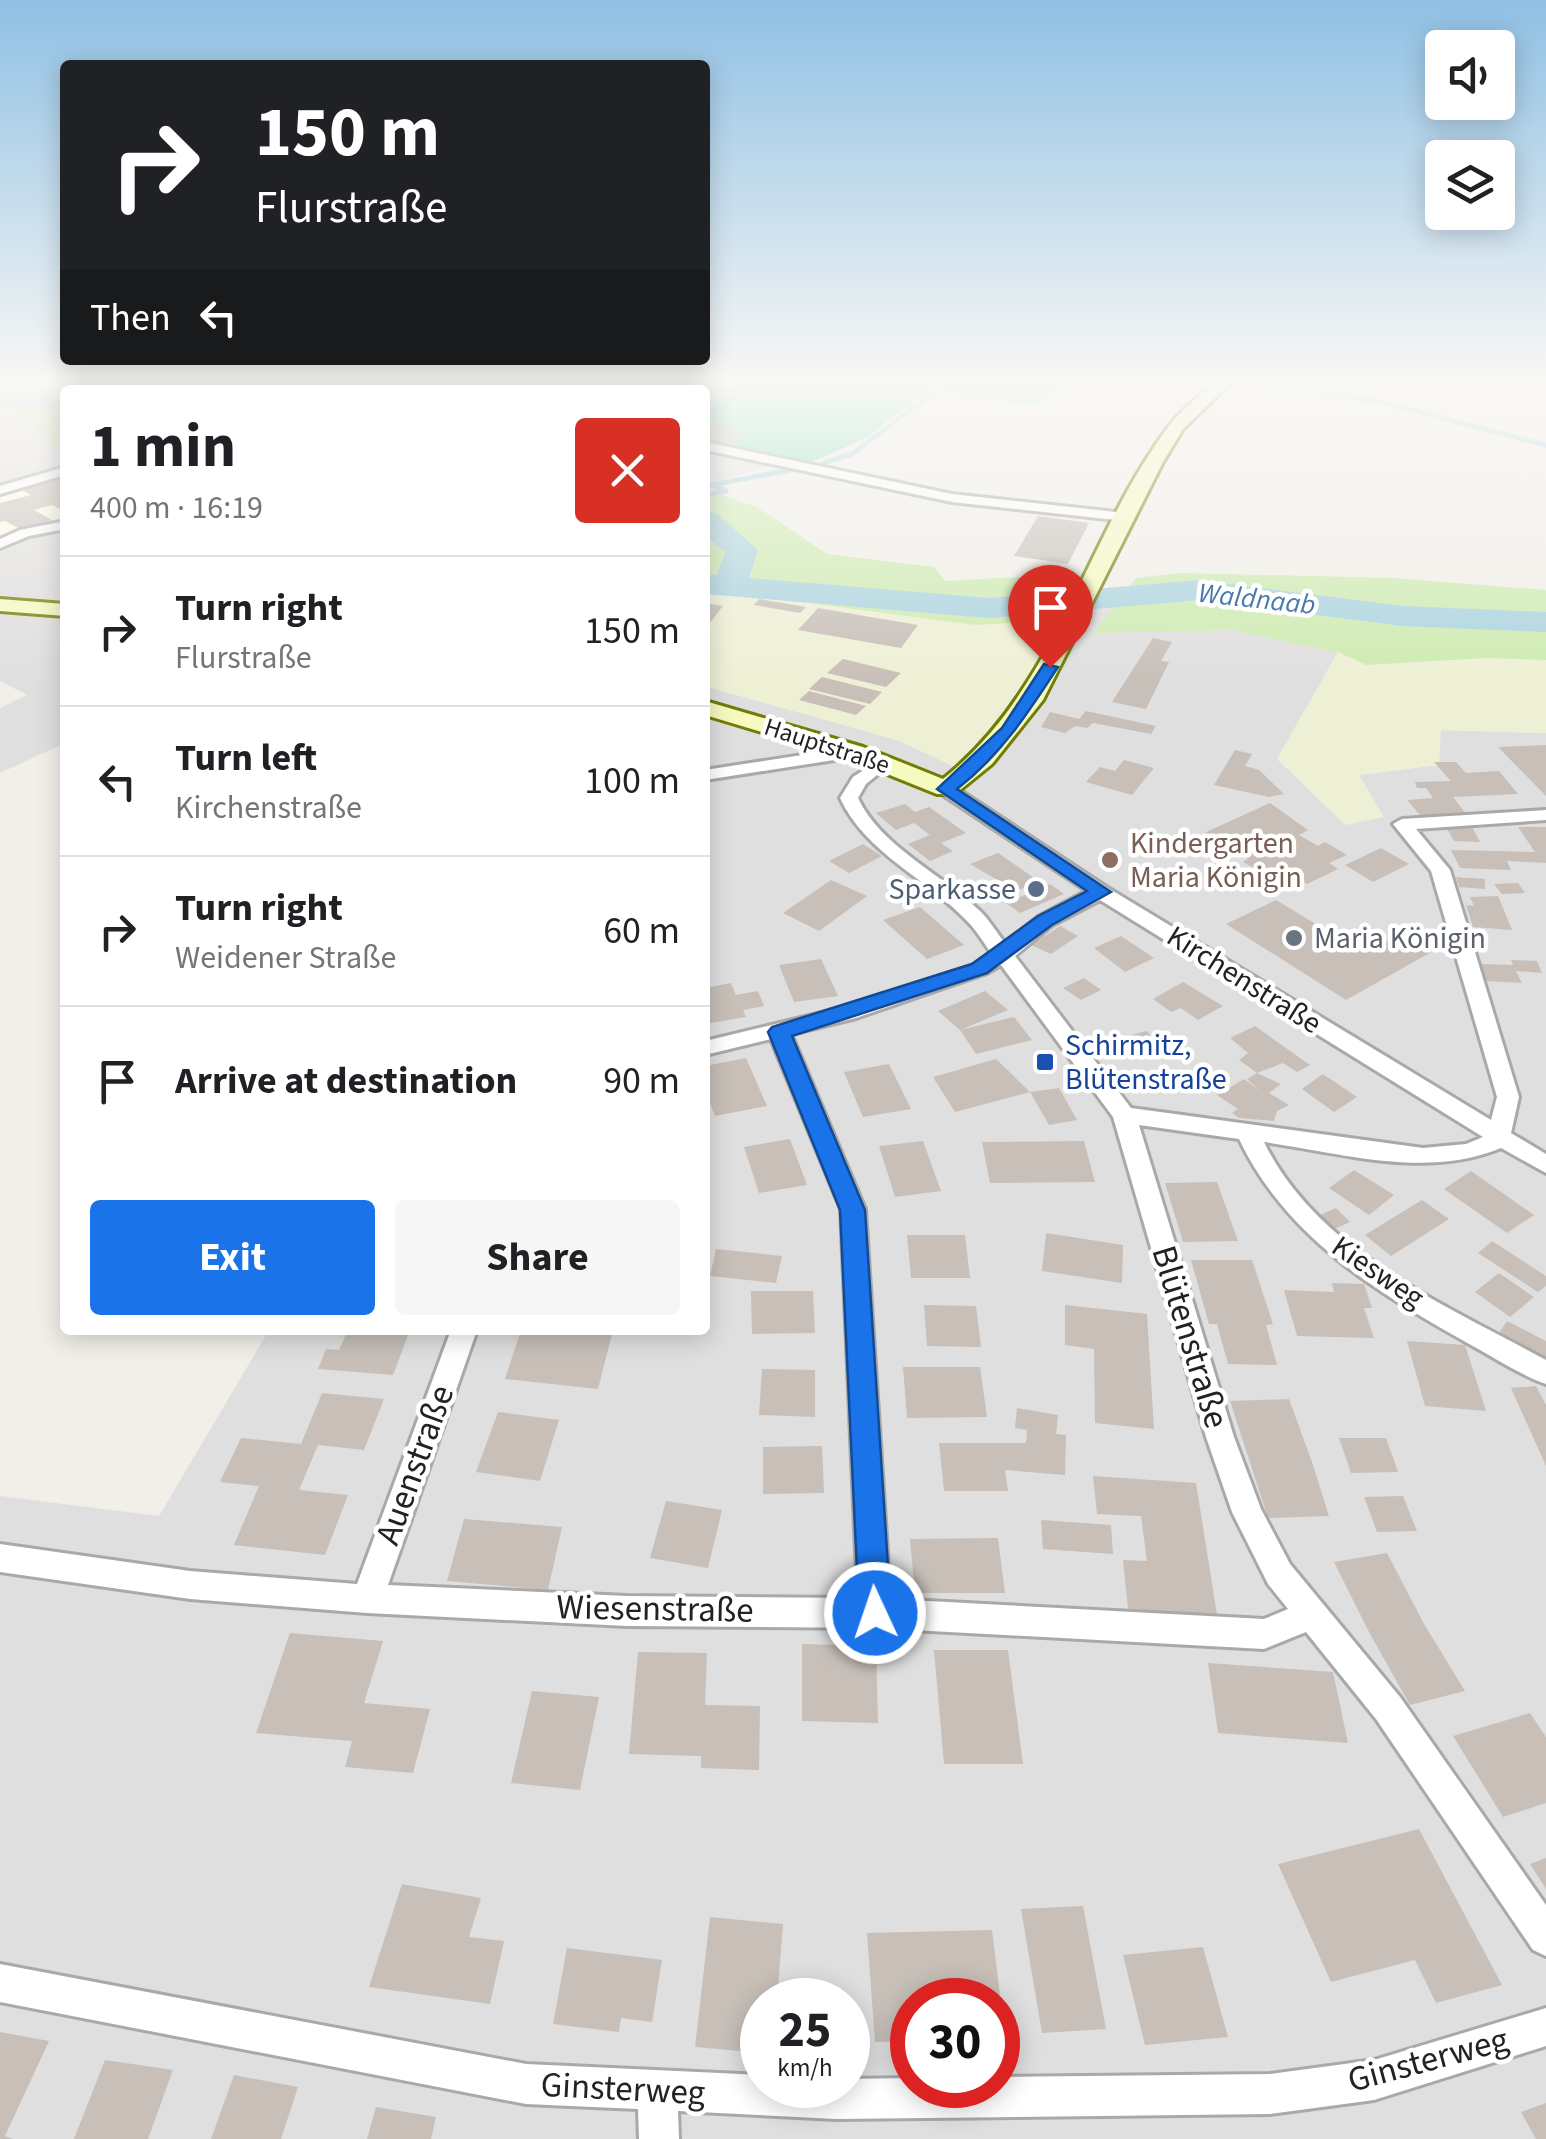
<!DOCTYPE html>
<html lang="en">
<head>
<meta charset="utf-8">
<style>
  :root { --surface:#fff; --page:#f6f6f6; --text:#202124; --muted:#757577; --line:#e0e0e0; --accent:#1a73e8 }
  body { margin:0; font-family:"Source Sans 3",sans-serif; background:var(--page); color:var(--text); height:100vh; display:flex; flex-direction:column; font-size:38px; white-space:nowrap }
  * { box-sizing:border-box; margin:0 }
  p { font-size:32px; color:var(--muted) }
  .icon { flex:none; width:55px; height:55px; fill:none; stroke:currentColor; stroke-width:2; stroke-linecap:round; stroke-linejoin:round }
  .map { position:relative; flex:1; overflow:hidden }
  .details { position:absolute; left:60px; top:385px; width:650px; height:950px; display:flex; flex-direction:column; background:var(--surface); border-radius:10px; box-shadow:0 5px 25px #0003 }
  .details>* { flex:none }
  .hud { position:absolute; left:60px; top:60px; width:650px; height:305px; border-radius:10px; box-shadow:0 5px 25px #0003; background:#202124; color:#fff; overflow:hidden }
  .buttons { position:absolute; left:1425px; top:30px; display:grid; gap:20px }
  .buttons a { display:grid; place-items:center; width:90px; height:90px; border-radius:10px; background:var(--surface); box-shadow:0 5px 25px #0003; font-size:50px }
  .speed { position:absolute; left:740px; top:1978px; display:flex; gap:20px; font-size:50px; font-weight:700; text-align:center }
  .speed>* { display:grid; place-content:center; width:130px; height:130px; border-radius:50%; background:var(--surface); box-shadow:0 5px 25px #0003; line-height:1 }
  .speed small { font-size:25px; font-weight:400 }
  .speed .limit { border:15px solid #d22; background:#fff; color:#111 }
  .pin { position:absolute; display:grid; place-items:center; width:85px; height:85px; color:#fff; margin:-102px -42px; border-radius:50% 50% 50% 0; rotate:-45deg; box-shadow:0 0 10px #0007 }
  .pin .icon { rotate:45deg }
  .me { position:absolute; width:110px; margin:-55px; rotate:357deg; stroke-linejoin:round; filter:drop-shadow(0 0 8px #0008) }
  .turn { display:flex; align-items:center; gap:35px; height:210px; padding:0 30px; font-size:45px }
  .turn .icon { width:130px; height:130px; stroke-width:2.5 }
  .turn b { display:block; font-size:70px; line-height:85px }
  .then { display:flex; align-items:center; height:95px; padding:0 30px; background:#0003; gap:20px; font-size:38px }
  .round { display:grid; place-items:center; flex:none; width:105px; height:105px; border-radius:10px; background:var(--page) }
  .summary { display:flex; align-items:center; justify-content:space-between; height:170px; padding:0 30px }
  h1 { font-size:60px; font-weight:700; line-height:75px }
  .button { display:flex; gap:20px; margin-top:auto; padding:20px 30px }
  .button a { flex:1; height:115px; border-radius:10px; background:var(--accent); color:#fff; font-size:40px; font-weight:700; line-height:115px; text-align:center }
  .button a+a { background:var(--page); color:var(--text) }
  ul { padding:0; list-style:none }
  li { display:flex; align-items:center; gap:30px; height:150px; padding:0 30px; border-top:2px solid var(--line) }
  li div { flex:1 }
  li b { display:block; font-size:38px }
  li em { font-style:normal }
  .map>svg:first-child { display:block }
</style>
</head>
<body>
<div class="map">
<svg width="1546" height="2139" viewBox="0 0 1546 2139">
  <rect width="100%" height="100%" fill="#f2efe9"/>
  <g fill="#e0dfdf" fill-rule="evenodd">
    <path d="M0,396L65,428V743L0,773V708L27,695L0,681Z"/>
    <path d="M1199,596L1338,652L1277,759L1359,775L1438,765L1440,730L1546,733V2139H0V1496L159,1516L269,1330H705V686L900,741L963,771L1072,603ZM762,2000H848V2085H762ZM912,2000H998V2085H912Z"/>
  </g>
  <path fill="#ffffe5" d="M65,475V520L20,532L0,543V495Z"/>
  <g fill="#eef0d5">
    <path d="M705,585L952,619L1072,603L1016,717L963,771L900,741L705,686Z"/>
    <path d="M1338,652L1366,665L1486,658L1546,660V733L1441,730L1439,765L1359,775L1384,817L1345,825L1277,759Z"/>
  </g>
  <g fill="#cdebb0">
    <path d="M0,383H93L108,390H65V455L13,410L0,406Z"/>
    <path d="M705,489L757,507L827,554L934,567L945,581L1074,574L1048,621L975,625L732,593L705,570Z"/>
    <path d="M1180,573L1393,578L1546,590V660L1486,658L1366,665L1338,652L1231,630L1094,633L1136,578Z"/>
  </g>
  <path fill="#88e0be" d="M719,383H1064L1036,405L928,390L866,438L812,462L705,443V391Z"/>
  <path fill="#e2e2e2" d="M705,449L777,463L721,480L705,481Z"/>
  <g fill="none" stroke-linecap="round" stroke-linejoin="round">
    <g stroke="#aad3df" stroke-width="5">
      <path d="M1270,383L1385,403L1546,445"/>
      <path d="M823,463L852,454L946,383"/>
      <path d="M705,495L726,491L711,485L796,469"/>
    </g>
    <g fill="#aad3df" fill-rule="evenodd">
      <path d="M0,390L49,395L62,403L49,411L0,406Z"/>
      <path d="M705,511L716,513L758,550L749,578L989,598L1199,580L1403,606L1546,612V632L1403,626L1199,600L989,618L705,594V574L717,575L725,552L705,535Z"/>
    </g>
  </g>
  <g fill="#c7bfb8">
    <path d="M128,383H207V384L186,390H127L116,386Z"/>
    <path d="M705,423L734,428L729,431L747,434L731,445L705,440Z"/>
    <path d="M65,478V511L52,505L34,510L52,520L20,529L5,521L0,522V503L31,495L22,490Z"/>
    <path d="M1038,516L1089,523L1068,564L1014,556Z"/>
    <path d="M759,599L806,607L800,613L754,605Z"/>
    <path d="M705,603L723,606L705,629Z"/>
    <path d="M818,608L918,625L901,648L798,630Z"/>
    <path d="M1153,638L1172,642L1161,661L1169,662L1146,709L1112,702Z"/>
    <path d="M843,659L901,673L886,687L827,673Z"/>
    <path d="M822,677L882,692L870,704L809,689Z"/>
    <path d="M809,691L866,706L856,715L799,700Z"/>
    <path d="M1086,711L1156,726L1151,734L1093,723L1087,728L1075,726L1065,733L1041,727L1050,712L1079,719Z"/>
    <path d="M1546,745V796L1498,747Z"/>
    <path d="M1235,750L1252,754L1245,766L1259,770L1284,794L1269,797L1214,785Z"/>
    <path d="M1124,760L1154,768L1132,795L1086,782L1100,767L1115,771Z"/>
    <path d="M1434,762H1456L1466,773L1499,771L1518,794L1453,797L1466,814L1421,816L1407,800L1433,798L1426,788H1417L1415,782L1451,781Z"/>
    <path d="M1270,803L1308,830L1299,835L1318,846L1325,842L1347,855L1329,863L1338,869L1307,884L1298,879L1273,891L1253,880L1264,874L1243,862L1248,859L1204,833Z"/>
    <path d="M905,804L915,812L929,807L966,833L941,843L953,851L930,861L908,844L930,835L914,823L896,830L876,813Z"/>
    <path d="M1445,825H1471L1480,842L1454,841Z"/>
    <path d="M1518,827H1546V863L1507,861L1511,870L1460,868L1451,850L1535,852Z"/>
    <path d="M863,844L882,856L849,873L829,861Z"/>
    <path d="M1381,848L1409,864L1373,882L1345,865Z"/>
    <path d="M998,853L1040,882L1016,891L970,864Z"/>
    <path d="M1456,877L1485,879V889L1459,887Z"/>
    <path d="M831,880L867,896L819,931L783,913Z"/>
    <path d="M1518,883L1525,893L1502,894L1494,884Z"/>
    <path d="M1050,884L1064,894L1020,913L1006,903Z"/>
    <path d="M1498,896L1512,930L1473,927L1466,905L1474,906L1470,897Z"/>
    <path d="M1276,900L1364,953L1404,932L1433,951L1346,1000L1226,924Z"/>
    <path d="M920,907L943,927L964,945L927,959L883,920Z"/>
    <path d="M1060,926L1078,936L1051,954L1031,945Z"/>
    <path d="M1121,936L1154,958L1125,972L1094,948Z"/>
    <path d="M821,959L838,996L794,1002L779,965Z"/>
    <path d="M1511,960L1537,961L1542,973L1516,971L1522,983L1486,981L1478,964L1513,965Z"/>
    <path d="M1084,978L1101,990L1081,1000L1063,988Z"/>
    <path d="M1183,982L1223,1006L1198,1020L1181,1008L1171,1012L1153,999Z"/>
    <path d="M731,983L736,995L758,991L764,1006L743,1010L746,1017L705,1024V988Z"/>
    <path d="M985,991L1008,1010L960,1030L938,1011Z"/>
    <path d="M1014,1017L1032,1040L976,1054L960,1030Z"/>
    <path d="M1255,1026L1310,1065L1297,1072L1283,1063L1257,1073L1239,1060L1248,1053L1230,1038Z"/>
    <path d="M1147,1031L1158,1044L1116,1055L1103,1042Z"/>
    <path d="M746,1058L767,1106L715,1116L705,1090V1066Z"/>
    <path d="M996,1059L1030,1092L955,1112L933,1077Z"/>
    <path d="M889,1064L911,1109L863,1117L844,1072Z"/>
    <path d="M1257,1073L1281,1084L1269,1093L1289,1105L1277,1111L1274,1121L1239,1118L1232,1113L1238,1109L1217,1095L1244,1079L1260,1091L1247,1079Z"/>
    <path d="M1323,1074L1357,1097L1334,1112L1302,1089Z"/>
    <path d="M1059,1088L1077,1120L1049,1125L1030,1092Z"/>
    <path d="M790,1139L807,1185L759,1193L744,1147Z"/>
    <path d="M923,1141L941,1191L895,1197L879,1146Z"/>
    <path d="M1084,1141L1095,1182L990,1183L982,1142Z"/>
    <path d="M1354,1170L1394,1195L1369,1215L1329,1188Z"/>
    <path d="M1471,1171L1534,1215L1507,1233L1444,1189Z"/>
    <path d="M1217,1182L1238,1241L1183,1242L1165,1183Z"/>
    <path d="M1422,1200L1449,1219L1391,1256L1365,1235Z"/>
    <path d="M1336,1208L1350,1222L1332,1230L1318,1216Z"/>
    <path d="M1046,1233L1123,1245L1122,1283L1042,1271Z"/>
    <path d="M907,1235H965L970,1278H911Z"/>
    <path d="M1492,1241L1546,1276V1286L1538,1292L1478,1253Z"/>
    <path d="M716,1249L782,1256L776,1283L710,1276Z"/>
    <path d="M1191,1260H1252L1273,1324L1266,1325L1277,1365L1228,1364L1217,1324H1209Z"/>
    <path d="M1499,1273L1534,1297L1510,1317L1475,1292Z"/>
    <path d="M1332,1283L1364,1284L1372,1308H1364L1374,1338L1297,1336L1284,1290L1334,1292Z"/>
    <path d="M751,1291H813L815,1333L752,1334Z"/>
    <path d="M924,1305L976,1306L981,1347L927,1346Z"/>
    <path d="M1065,1305L1147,1314L1154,1429L1095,1423L1094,1349L1065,1345Z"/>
    <path d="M1507,1321L1546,1341V1362L1497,1336Z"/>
    <path d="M348,1330H410L393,1375L318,1369L326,1349L339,1350Z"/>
    <path d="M521,1330H613L598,1389L505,1379Z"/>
    <path d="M1407,1341L1465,1345L1486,1411L1425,1406Z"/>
    <path d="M903,1367H980L987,1417L907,1418Z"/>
    <path d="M762,1369L815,1370V1417L759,1415Z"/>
    <path d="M1536,1386L1546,1405V1466L1511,1388Z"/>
    <path d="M322,1393L384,1399L364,1450L318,1445L299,1490L348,1495L325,1555L234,1545L259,1486L220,1482L241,1438L301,1444Z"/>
    <path d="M1289,1399L1312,1462L1329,1516L1268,1518L1230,1401Z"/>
    <path d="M1017,1408L1058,1415L1056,1434L1066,1435L1065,1475L1005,1470L1008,1491H944L939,1443H1026L1027,1430L1015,1428Z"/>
    <path d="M498,1412L559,1420L540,1481L476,1472Z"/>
    <path d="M1339,1438H1386L1398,1472L1351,1473Z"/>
    <path d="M822,1446L824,1493L763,1494V1447Z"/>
    <path d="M1093,1476L1196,1483L1217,1615L1128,1609L1123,1560L1147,1561L1141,1516L1097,1514Z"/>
    <path d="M1403,1496L1417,1531L1377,1532L1364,1497Z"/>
    <path d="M666,1501L722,1510L708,1568L650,1558Z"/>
    <path d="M464,1519L562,1527L548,1590L447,1581Z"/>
    <path d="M1041,1520L1111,1525L1113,1554L1043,1549Z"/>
    <path d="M998,1538L1005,1593H915L910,1539Z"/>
    <path d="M1387,1553L1424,1624L1465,1691L1410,1705L1369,1632L1334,1562Z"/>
    <path d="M290,1633L383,1641L364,1703L430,1709L413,1773L345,1767L352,1741L256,1733Z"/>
    <path d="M802,1644L876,1646L878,1723L802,1721Z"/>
    <path d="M934,1650H1008L1023,1764H944Z"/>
    <path d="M638,1652L707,1653L705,1705L760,1706L759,1770L701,1768V1756L629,1754Z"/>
    <path d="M1208,1663L1333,1672L1348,1743L1218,1733Z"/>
    <path d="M532,1691L599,1697L580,1790L511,1783Z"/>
    <path d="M1530,1713L1546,1737V1803L1503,1817L1453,1736Z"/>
    <path d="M1419,1829L1502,1985L1436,2003L1415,1960L1331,1982L1278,1864Z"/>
    <path d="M1546,1858V1889L1530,1864Z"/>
    <path d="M402,1884L481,1898L469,1937L504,1941L490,2004L369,1987Z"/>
    <path d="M1083,1906L1106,2029L1042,2033L1021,1909Z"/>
    <path d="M710,1917L783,1924L777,2000H762V2053L695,2047Z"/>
    <path d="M992,1930L1000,1995L912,2000V2041L875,2042L867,1933Z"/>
    <path d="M1203,1947L1228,2037L1145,2045L1123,1955Z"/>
    <path d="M567,1948L662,1960L652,2022L621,2018L619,2032L553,2024Z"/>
    <path d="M0,2032L49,2041L5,2136L13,2139H0Z"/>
    <path d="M105,2060L173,2070L148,2139H74Z"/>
    <path d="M234,2075L298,2087L281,2139H211Z"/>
    <path d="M1546,2103V2139H1536L1521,2112Z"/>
    <path d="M376,2107L436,2117L431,2139H367Z"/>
  </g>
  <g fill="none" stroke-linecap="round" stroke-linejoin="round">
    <g stroke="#a9a9a9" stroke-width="6">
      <g id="street">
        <path d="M335,383H351L335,390H319Z"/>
        <path d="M466,383H481L497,390H481Z"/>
        <path d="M705,442L952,494L1125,513L1132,517L1125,521L952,502L705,450Z"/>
        <path d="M65,467V475L0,494V486Z"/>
        <path d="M65,521V529L29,536L0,548V539L20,530Z"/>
        <path d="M854,747L863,752L860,756L705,780V770Z"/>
        <path d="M884,757L893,762L866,784L858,798C881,847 942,874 980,911C990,921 997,933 1005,943L1038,917L1087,891L940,793V785H952L1108,888L1491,1120L1497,1097L1431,871L1393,824L1402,819L1546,810V820L1416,829L1450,870L1519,1097L1511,1133L1546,1154V1173L1501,1148C1427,1179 1341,1153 1264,1142C1317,1251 1445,1305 1546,1360V1384C1520,1375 1495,1358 1471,1345C1378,1293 1286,1238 1239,1139L1139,1125L1234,1437L1261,1509L1290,1564L1400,1697L1546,1905V1956L1533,1950L1376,1719L1306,1632L1264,1649L875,1628L627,1626L367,1613L190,1599L0,1572V1544L190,1571L357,1584L451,1330H477L388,1585L627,1596L858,1598L841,1209L771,1039L705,1055V1041L842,1008L973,965L991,953C984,943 977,931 968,922C928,879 865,853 840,798L853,777ZM1100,900L1483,1137L1466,1144L1423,1148L1131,1108L1015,956L1052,925ZM1001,965L1113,1117L1206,1437L1232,1512L1268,1584L1288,1609L1264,1619L890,1599L865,1209L791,1034L856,1018L987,973Z"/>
        <path d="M0,1964L526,2064L762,2075V2085H848V2079L912,2078V2085H998V2077L1270,2074L1374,2060L1546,2008V2046L1374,2100L1270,2114L837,2119L678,2111L679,2139H639L638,2109L526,2104L0,2002Z"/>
      </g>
    </g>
    <g stroke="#707d05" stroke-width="6">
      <g id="secondary">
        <path d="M1213,383H1230L1183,429L1163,462L1043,700L992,764L955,794H937L845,757L705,715V701L863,747L943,779C1058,687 1084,539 1169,426C1181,410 1199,397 1213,383Z"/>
        <path d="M0,599L65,604V616L0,611Z"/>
      </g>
    </g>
    <use href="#street" fill="#fff" fill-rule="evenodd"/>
    <use href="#secondary" fill="#f7fabf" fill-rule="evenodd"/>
  </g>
  <linearGradient id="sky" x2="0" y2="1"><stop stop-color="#8fc0e4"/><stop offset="0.56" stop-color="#f9f8f5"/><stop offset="1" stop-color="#f9f8f5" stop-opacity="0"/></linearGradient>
  <rect width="1546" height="682" fill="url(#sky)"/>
  <path fill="#1a73e8" stroke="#114b97" stroke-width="2.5" d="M1044,664L1058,667C1028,713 1001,755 957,789L1111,892L1052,925L987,973L792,1036L865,1210L891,1613L886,1624L875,1628L864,1624L859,1613L840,1210L768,1032L772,1027L972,964L1038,916L1087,891L937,789L1002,728Z"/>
  <circle fill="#8d6e63" stroke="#fff" stroke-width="4" cx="1110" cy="860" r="10"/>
  <circle fill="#5c6f8a" stroke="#fff" stroke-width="4" cx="1036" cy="889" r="10"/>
  <circle fill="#6b7280" stroke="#fff" stroke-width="4" cx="1294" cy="938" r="10"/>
  <rect fill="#1a4fb4" stroke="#fff" stroke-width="4" x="1035" y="1052" width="20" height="20" rx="5"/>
  <g text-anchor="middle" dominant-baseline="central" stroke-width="9" stroke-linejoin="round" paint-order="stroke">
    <g font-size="25" fill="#222" stroke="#fff">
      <text transform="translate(827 746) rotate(18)">Hauptstraße</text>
    </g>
    <g font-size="28" font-style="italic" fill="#4a7aab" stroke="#fff">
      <text transform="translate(1257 599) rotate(6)">Waldnaab</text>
    </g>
    <g font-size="30" fill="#785e54" stroke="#fff" text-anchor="start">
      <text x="1130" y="843">Kindergarten<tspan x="1130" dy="34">Maria Königin</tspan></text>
    </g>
    <g font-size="30" fill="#4e5e75" stroke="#fff" text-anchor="end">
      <text x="1016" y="889">Sparkasse</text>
    </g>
    <g font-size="30" fill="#5b616d" stroke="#fff" text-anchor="start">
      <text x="1314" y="938">Maria Königin</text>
    </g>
    <g font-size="30" fill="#222" stroke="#fff">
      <text transform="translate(1244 980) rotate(32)">Kirchenstraße</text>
      <text transform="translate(1378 1272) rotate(34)">Kiesweg</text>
    </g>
    <g font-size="30" fill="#164399" stroke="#fff" text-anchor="start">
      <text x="1065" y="1045">Schirmitz,<tspan x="1065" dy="34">Blütenstraße</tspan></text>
    </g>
    <g font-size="35" fill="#222" stroke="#fff">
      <text transform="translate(1190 1337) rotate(73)">Blütenstraße</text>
      <text transform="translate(415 1465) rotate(-70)">Auenstraße</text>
      <text transform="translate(655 1609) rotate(1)">Wiesenstraße</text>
      <text transform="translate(1428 2060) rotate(-15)">Ginsterweg</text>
      <text transform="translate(623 2089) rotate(3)">Ginsterweg</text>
    </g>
  </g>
</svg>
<div class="buttons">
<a><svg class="icon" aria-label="sound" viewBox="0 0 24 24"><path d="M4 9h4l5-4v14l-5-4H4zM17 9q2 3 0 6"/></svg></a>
<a><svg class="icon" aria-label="layers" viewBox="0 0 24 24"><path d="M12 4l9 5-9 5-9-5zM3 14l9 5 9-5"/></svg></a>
</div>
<div class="speed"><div>25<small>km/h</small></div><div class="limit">30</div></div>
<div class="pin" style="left:1050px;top:667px;background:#d93025"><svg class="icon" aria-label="arrive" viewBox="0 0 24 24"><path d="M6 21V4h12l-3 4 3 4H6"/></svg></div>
<svg class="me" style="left:875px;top:1613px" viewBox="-20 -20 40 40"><circle r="17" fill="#1a73e8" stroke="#fff" stroke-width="3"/><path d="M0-11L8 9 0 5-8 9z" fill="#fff"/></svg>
<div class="hud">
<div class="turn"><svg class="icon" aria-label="right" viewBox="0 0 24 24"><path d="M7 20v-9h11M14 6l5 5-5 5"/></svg><div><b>150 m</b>Flurstraße</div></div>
<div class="then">Then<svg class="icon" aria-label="left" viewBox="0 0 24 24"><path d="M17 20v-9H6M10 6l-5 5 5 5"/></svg></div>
</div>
<section class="details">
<div class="summary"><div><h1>1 min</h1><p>400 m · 16:19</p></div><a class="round" style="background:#d93025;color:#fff"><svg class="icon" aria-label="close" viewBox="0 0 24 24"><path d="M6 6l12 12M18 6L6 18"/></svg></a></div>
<ul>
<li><svg class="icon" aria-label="right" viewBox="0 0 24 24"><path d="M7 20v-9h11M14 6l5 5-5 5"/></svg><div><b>Turn right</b><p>Flurstraße</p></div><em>150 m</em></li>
<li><svg class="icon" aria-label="left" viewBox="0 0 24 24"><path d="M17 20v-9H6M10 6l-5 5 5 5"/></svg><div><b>Turn left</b><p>Kirchenstraße</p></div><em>100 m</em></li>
<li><svg class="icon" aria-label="right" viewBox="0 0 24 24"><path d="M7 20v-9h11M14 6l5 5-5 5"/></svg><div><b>Turn right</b><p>Weidener Straße</p></div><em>60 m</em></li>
<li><svg class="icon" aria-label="arrive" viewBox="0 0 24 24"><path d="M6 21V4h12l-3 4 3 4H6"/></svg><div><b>Arrive at destination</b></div><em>90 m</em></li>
</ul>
<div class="button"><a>Exit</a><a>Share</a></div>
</section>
</div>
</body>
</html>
